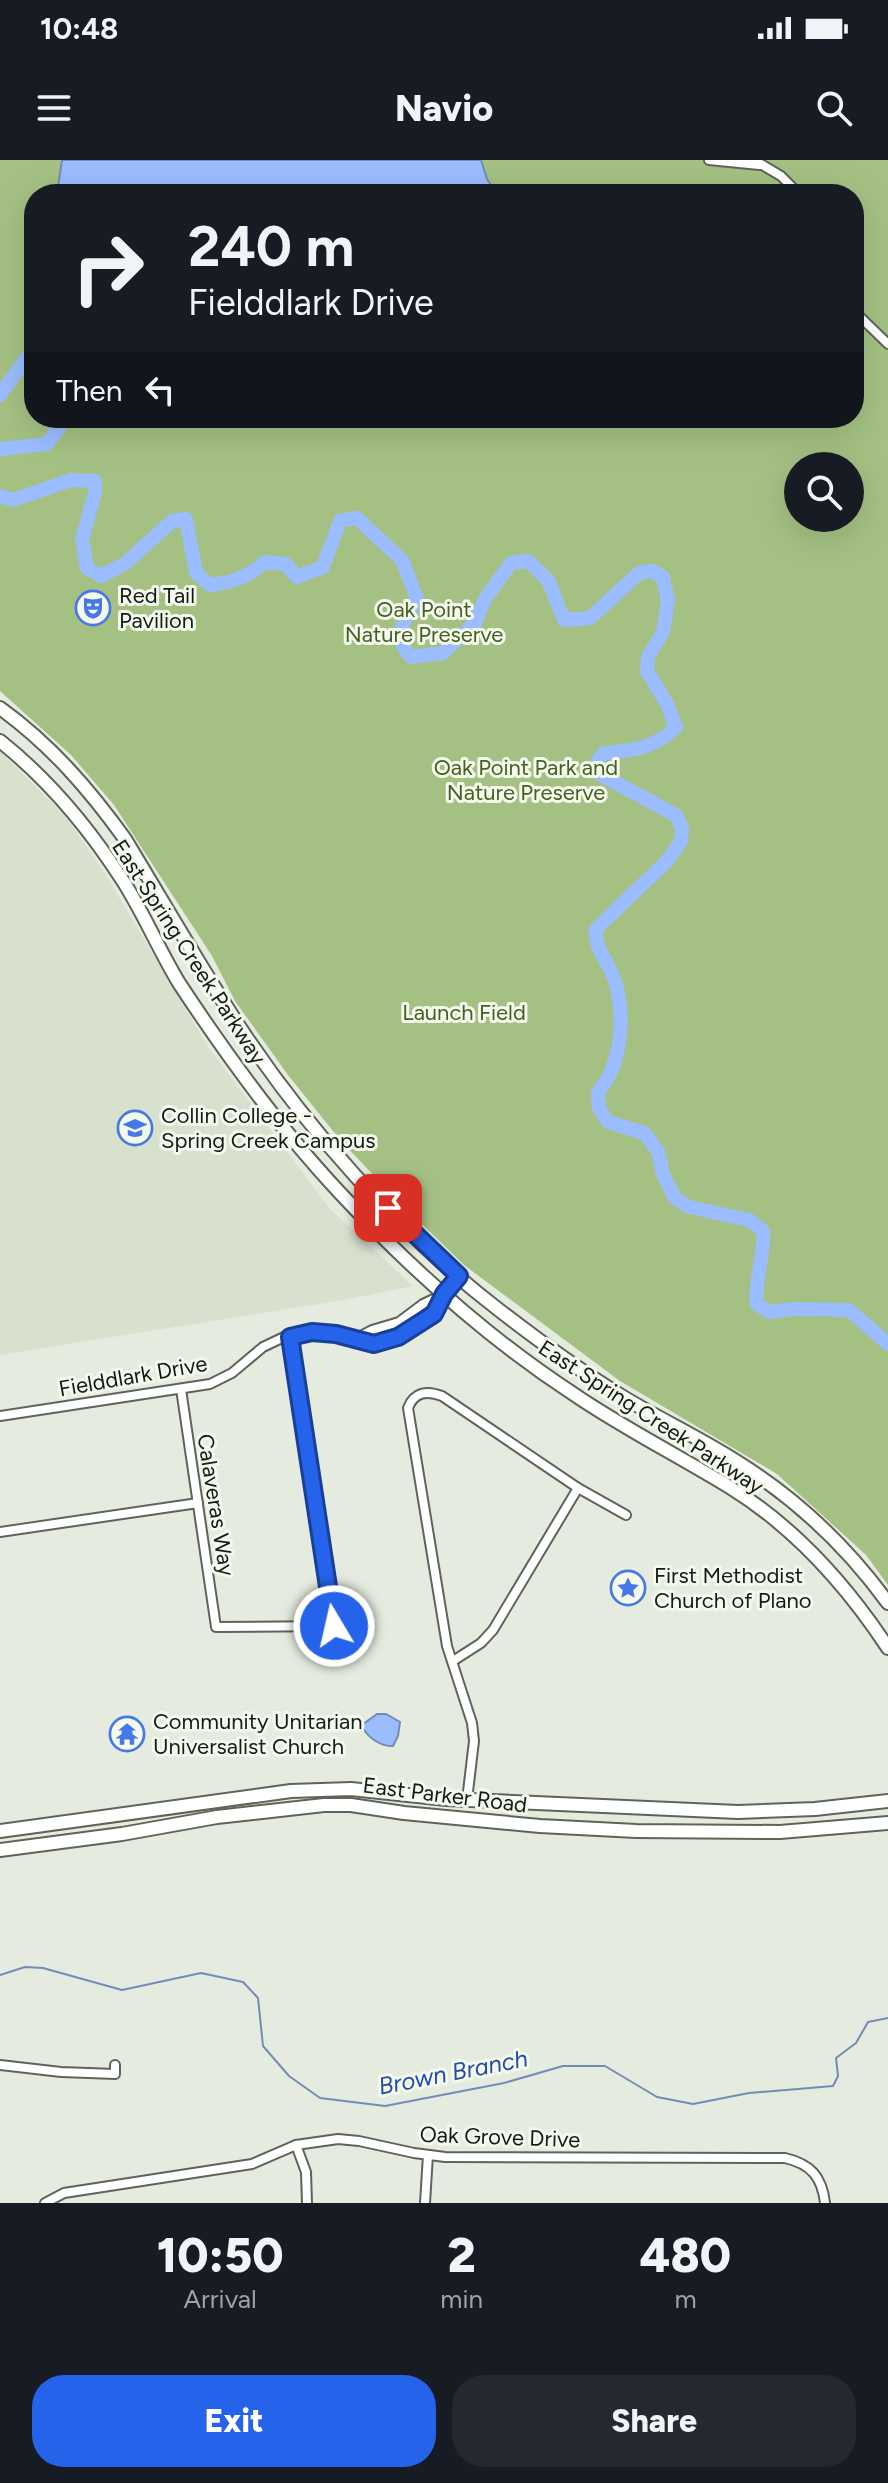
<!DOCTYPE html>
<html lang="en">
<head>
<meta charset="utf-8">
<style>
  :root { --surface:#171b24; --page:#242831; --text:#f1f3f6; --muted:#9ea1a6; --accent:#2563eb }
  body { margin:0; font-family:Figtree,sans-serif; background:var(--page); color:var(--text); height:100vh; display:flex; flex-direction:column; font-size:30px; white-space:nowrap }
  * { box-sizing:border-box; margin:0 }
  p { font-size:26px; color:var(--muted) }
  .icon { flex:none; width:44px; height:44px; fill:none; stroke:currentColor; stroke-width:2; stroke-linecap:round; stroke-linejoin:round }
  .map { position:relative; height:2043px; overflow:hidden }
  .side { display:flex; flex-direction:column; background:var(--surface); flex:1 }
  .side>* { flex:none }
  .hud { position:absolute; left:24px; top:24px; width:840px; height:244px; border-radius:32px; box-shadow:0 8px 32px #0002; background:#171b24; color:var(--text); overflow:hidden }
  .controls { position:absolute; left:784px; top:292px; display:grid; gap:16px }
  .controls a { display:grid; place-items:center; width:80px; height:80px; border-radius:50%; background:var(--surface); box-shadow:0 8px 32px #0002; font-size:40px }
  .pin { position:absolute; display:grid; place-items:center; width:68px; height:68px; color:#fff; margin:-34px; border-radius:16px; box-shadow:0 4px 12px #0006 }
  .me { position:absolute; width:88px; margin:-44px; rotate:351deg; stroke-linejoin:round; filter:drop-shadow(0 0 6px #0008) }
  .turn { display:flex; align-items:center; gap:28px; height:168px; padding:0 32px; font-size:36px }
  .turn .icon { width:104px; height:104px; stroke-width:2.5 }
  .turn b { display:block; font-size:56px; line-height:68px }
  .then { display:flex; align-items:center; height:76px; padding:0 32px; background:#0003; gap:16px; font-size:30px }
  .eta { display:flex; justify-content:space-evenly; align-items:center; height:136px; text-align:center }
  .eta b { font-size:48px; font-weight:800; line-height:56px }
  .button { display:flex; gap:16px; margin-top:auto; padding:16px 32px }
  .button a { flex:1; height:92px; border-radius:32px; background:var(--accent); color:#fff; font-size:32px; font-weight:800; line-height:92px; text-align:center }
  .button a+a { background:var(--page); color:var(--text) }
  .status { display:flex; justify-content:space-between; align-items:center; height:56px; padding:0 40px; background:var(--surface); direction:ltr }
  .status svg { height:22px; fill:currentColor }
  header { display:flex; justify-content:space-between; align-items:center; height:104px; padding:0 32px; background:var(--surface); font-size:36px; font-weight:800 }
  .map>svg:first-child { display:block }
</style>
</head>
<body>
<div class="status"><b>10:48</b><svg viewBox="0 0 49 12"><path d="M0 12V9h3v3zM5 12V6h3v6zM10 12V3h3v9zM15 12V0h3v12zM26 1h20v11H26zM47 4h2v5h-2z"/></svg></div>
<header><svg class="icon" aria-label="menu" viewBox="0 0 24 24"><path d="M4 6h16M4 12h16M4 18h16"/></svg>Navio<svg class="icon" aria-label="search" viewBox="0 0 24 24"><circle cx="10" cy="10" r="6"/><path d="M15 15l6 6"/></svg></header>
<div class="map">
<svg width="888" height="2043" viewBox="0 0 888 2043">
  <rect width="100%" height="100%" fill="#e5ecdf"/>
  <path fill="#d8e1ce" d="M0,591L68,659L104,712L209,888L330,1049L413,1126L344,1140L0,1195Z"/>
  <path fill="#a4c183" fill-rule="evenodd" d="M0,0H888V1425L866,1395L777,1314L620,1221L464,1105L400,1043L341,981L288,915L235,841L212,796L114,645L71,595L0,531ZM34,34H854V258H34ZM798,306H850V358H798Z"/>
  <g fill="#9bbcfe" stroke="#748bb8" stroke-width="2">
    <path d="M62,0H481L487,19L497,34H57Z"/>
    <path d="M377,1554H386L400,1562L398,1576L393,1586C381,1587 365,1576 362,1565Z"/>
  </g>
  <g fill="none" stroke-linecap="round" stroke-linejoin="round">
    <path stroke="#748bb8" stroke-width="2" d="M0,1815L25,1807L43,1808L122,1830L201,1813L243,1822L258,1838L263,1886L289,1916L320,1938L385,1946L504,1923L563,1906H605L657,1937L693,1944L749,1933L833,1926L838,1916L836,1898L856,1883L868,1862L888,1858"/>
    <g stroke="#9bbcfe" stroke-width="14">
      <path d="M0,235L25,200L34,192"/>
      <path d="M0,289L47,284L66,258"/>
      <path d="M0,336L13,340L71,320L95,321V333L82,379L87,408L101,416L126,403L172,361L186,359L196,413L210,425C231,423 249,417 265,402L286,404L297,417L323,407L340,361L357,358L402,400L417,438C405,461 390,475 411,497L443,493L475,463L485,439L511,403L528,401L548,420L564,460L590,458L639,413L652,411L663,417L668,441L663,472L648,497L647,511L667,544L676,567C656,588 632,591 604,593L598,600V613L677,656L682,669L681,681L666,702L596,769C594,788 606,798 613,816C626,850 623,904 598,932L599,948L608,962L644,973L658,991L663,1014L674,1037L689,1047L749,1060L763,1071C765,1096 754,1119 757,1144L769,1152L794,1149L849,1150L888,1184"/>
    </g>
    <g stroke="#5f6459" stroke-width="12">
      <g id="street">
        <path d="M709,0L759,5"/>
        <path d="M754,0L781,16L799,34"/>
        <path d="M854,151L888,184"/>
        <path d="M355,1179L372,1170L399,1162L423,1144L444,1134"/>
        <path d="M181,1229L216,1467L334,1466L290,1177"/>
        <path d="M0,1256L210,1224L232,1213L263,1187L284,1177L312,1172L336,1174L374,1184L398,1177L434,1154L444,1134"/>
        <path d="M0,1372L198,1343"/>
        <path d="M453,1501L481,1483L493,1470L578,1328"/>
        <path d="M467,1640L474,1581L472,1563L447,1486L408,1248C414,1232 427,1230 442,1236L578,1328L626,1355"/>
        <path d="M0,1905L61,1912L115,1914V1905"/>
        <path d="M296,1985L306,2012L307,2043"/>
        <path d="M45,2043L64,2033L252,2004L296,1985L338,1979L359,1981L414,1993L445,1997L785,1998C811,2004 822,2017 825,2043"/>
        <path d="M425,2043L428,1995"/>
      </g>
    </g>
    <g stroke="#5f6459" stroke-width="16">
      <g id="secondary">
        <path d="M0,548C50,584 89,629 125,679C162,740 197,801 235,860C303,965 400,1074 499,1150C539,1181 580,1211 623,1237C661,1260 702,1279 739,1303C796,1339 848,1388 888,1443"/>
        <path d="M0,581C49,620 89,668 123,721C144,754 159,790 179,823C227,896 280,969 340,1033C410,1108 489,1179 575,1235C625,1269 679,1296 731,1328C794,1367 847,1426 888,1488"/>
        <path d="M0,1671L291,1631L351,1629L446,1639L738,1652L815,1649L888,1641"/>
        <path d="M0,1690L122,1674L217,1657L324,1645H351L404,1653L540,1666L636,1671L780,1672L888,1663"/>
      </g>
    </g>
    <use href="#street" stroke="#fff" stroke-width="8"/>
    <use href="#secondary" stroke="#fff" stroke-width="12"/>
  </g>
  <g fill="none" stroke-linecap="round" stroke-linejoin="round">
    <g stroke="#184099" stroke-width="20">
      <path id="route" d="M334,1466L290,1177L312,1172L336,1174L374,1184L398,1177L434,1154L444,1134L459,1116L388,1048"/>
    </g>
    <use href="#route" stroke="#2563eb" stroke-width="14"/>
  </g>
  <defs>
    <g id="theatre-ring" transform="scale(1.8)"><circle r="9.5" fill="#f3f9ec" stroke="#4678e9" stroke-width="1.5"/><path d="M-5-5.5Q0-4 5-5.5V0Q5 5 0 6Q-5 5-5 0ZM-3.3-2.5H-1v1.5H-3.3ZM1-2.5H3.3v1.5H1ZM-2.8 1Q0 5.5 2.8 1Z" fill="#4678e9"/></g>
    <g id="university-ring" transform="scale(1.8)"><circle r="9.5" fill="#f3f9ec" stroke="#4678e9" stroke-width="1.5"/><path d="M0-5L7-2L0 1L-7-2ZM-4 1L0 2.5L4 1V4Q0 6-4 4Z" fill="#4678e9"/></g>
    <g id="sight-ring" transform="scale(1.8)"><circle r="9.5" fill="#f3f9ec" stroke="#4678e9" stroke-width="1.5"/><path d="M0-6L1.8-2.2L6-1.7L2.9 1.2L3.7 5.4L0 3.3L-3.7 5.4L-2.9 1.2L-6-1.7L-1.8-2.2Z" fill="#4678e9"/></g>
    <g id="temple-ring" transform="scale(1.8)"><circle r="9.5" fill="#f3f9ec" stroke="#4678e9" stroke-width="1.5"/><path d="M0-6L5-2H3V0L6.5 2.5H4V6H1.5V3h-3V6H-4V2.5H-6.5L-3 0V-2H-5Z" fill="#4678e9"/></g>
  </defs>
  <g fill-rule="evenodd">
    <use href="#theatre-ring" x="93" y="448"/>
    <use href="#university-ring" x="135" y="968"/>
    <use href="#sight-ring" x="628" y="1428"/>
    <use href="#temple-ring" x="127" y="1574"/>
  </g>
  <g text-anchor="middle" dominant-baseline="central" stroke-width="6" stroke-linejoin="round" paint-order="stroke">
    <g font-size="22" fill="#181a16" stroke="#f3f9ec" text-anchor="start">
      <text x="119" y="435">Red Tail<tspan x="119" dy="25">Pavilion</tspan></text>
      <text x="161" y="955">Collin College -<tspan x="161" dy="25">Spring Creek Campus</tspan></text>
      <text x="654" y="1415">First Methodist<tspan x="654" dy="25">Church of Plano</tspan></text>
      <text x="153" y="1561">Community Unitarian<tspan x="153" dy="25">Universalist Church</tspan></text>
    </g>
    <g font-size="22" fill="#476022" stroke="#f3f9ec">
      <text x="424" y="449">Oak Point<tspan x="424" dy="25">Nature Preserve</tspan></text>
      <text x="526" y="607">Oak Point Park and<tspan x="526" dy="25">Nature Preserve</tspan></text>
      <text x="464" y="852">Launch Field</text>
    </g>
    <g font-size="22" fill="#181a16" stroke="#f3f9ec">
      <text transform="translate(189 792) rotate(57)">East Spring Creek Parkway</text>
      <text transform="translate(133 1216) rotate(-10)">Fielddlark Drive</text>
      <text transform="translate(651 1257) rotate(33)">East Spring Creek Parkway</text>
      <text transform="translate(216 1345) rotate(81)">Calaveras Way</text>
      <text transform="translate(445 1635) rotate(7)">East Parker Road</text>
      <text transform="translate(500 1977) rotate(2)">Oak Grove Drive</text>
    </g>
    <g font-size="24" font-style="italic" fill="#254ca9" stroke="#f3f9ec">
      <text transform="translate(453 1912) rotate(-11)">Brown Branch</text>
    </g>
  </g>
</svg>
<div class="controls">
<a><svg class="icon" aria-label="search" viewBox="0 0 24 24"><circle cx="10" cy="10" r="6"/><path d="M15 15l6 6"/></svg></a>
</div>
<div class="pin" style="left:388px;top:1048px;background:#d93025"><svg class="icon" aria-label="arrive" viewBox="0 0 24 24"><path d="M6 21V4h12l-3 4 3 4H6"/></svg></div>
<svg class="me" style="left:334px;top:1466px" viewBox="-20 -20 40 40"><circle r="17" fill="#2563eb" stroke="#fff" stroke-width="3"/><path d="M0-11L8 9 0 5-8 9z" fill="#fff"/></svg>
<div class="hud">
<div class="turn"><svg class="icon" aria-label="right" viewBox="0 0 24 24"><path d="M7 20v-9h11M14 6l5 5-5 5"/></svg><div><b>240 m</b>Fielddlark Drive</div></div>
<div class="then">Then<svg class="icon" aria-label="left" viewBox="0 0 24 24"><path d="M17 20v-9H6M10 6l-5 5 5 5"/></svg></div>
</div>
</div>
<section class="side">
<div class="eta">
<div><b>10:50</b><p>Arrival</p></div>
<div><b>2</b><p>min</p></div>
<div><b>480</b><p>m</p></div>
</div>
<div class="button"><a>Exit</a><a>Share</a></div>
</section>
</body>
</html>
